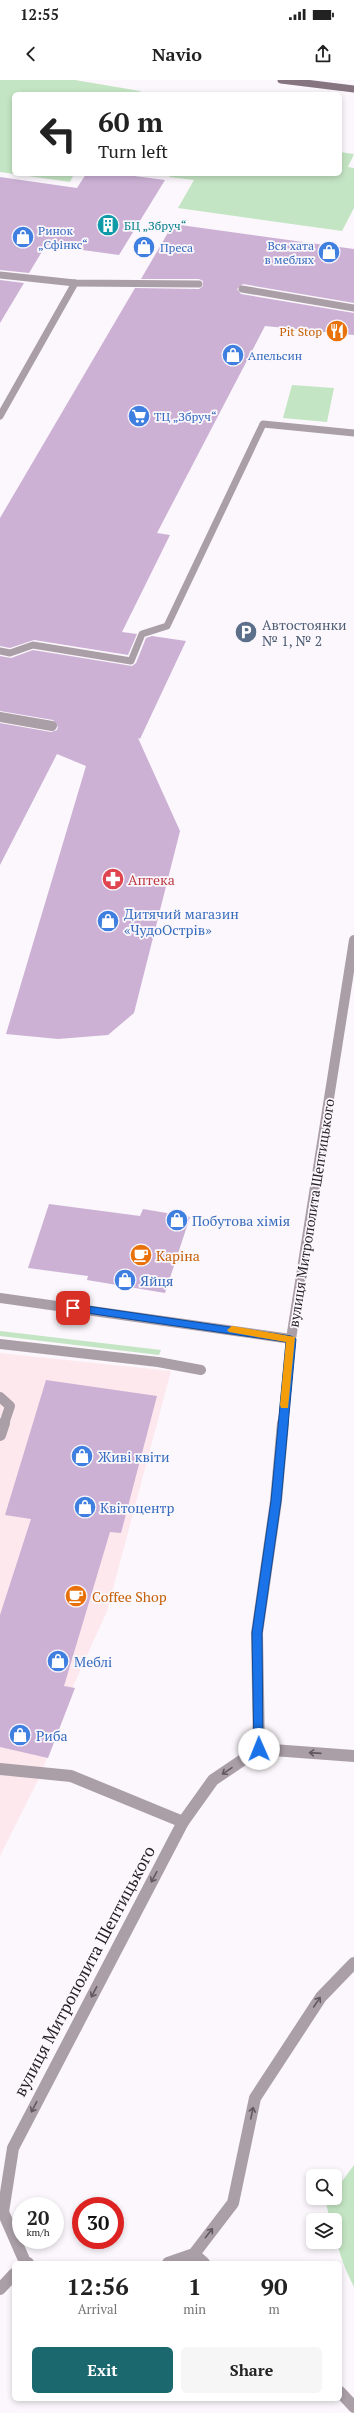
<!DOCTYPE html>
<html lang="en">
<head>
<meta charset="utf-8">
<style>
  :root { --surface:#fff; --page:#f6f6f6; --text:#222; --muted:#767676; --accent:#1c686f }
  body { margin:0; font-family:"PT Serif",serif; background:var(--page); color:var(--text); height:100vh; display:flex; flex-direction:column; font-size:15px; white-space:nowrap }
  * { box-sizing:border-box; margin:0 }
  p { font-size:13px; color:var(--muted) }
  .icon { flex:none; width:22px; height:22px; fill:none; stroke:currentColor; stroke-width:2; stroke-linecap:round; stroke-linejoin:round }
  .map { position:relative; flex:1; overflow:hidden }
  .drawer { position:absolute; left:12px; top:2181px; width:330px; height:140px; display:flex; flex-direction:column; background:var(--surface); border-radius:6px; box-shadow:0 2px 6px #0003 }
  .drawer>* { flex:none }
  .hud { position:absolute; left:12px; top:12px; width:330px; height:84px; border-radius:6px; box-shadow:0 2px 6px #0003; background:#fff; color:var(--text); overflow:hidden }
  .tools { position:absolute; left:306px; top:2089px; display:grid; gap:8px }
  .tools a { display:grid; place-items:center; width:36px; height:36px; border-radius:6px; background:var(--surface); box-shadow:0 2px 6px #0003; font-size:20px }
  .speed { position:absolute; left:12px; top:2117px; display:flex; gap:8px; font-size:20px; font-weight:700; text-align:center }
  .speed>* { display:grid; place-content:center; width:52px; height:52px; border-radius:50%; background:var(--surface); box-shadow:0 2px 6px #0003; line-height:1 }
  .speed small { font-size:10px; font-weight:400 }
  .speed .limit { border:6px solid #d22; background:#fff; color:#111 }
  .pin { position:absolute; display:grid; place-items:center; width:34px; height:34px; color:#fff; margin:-17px; border-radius:8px; box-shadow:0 2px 6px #0006 }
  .me { position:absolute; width:44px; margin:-22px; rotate:359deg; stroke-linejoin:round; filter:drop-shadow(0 0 3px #0008) }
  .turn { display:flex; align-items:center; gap:14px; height:84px; padding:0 20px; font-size:18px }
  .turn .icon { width:52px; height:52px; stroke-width:2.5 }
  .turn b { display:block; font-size:28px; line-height:34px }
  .eta { display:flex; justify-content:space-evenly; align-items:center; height:68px; text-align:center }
  .eta b { font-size:24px; font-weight:700; line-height:28px }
  .primary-button { display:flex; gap:8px; margin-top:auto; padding:8px 20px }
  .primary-button a { flex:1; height:46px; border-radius:6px; background:var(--accent); color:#fff; font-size:16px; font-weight:700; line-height:46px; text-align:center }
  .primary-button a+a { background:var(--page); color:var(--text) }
  .status { display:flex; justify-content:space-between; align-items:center; height:28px; padding:0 20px; background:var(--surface); direction:ltr }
  .status svg { height:11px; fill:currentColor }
  header { display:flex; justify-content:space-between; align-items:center; height:52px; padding:0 20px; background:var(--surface); font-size:18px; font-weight:700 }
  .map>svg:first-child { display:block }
</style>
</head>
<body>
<div class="status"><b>12:55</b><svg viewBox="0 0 49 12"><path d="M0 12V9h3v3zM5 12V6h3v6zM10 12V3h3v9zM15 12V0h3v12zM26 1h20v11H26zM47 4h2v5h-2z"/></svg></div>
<header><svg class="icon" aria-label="back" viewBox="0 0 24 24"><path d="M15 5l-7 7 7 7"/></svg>Navio<svg class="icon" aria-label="share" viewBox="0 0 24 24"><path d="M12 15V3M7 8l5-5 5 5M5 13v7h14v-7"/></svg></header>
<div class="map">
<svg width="354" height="2333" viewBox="0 0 354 2333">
  <rect width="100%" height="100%" fill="#fbf7fc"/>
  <path fill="#fde8ed" d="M0,1273L171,1291L107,1531L70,1613L41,1694L0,1776Z"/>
  <g fill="#c4e5c3">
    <path d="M0,0H75L140,11L143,14H14V94H74L70,102L0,92Z"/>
    <path d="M340,72L354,74L348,87L354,88V128L342,151L178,128L194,100L169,97L171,94H340Z"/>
    <path d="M292,305L334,308L327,342L283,338Z"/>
    <path d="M0,1251L161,1270L159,1275L0,1256Z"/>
    <path d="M354,2085V2207C343,2185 335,2165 335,2140H330L326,2123L330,2118H335V2111Z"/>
  </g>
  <g fill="#ccb1d5">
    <path d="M86,94H119L165,100L119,175L46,165L29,193L0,190V97L77,108Z"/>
    <path d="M173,144L354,169V223L243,204L237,209L241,214L354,233V255L265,246L157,453L170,455L122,552L137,554L128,575L34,560L10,568L0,566V438L135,208L199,209L203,206V201L199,199H141Z"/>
    <path d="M0,200L24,203L0,243Z"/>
    <path d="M152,556L186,561L140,659L138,658L180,751L134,933L108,955L58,959L6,954L86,686L57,674L0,785V643L51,652L57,650L58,647L53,640L0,631V576L11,578L33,570L132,586L136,583L146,558Z"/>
    <path d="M49,1124L140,1136L143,1129L190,1137L165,1213L87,1200L88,1196L28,1188Z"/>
    <path d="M46,1300L157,1316L121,1453L110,1452L64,1606L75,1608L48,1678L0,1667V1535L31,1439L5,1435Z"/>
  </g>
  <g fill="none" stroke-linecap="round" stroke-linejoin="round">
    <g stroke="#ab9fa7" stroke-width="7">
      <path d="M0,195L75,203L199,204"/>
      <path d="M242,209L354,228"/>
      <path d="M0,336L75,203"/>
      <path d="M0,571L10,573L33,565L131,581L142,554L167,546L263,344L354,353"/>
    </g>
    <g stroke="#ab9fa7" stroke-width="10">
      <path d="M0,637L52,646"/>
      <path d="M0,1218L291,1259"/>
      <path d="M0,1317L10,1326L4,1344"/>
    </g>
    <g stroke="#ab9fa7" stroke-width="12">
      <path d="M0,1355L4,1343"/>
      <path d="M0,1689L71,1696L183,1742"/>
    </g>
    <path stroke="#ab9fa7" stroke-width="10" d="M0,1264L158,1282L201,1290"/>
    <path stroke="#ab9fa7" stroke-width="10" d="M283,1344L291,1259L354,860"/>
    <g stroke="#ab9fa7" stroke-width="12">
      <path d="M259,1669L257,1553L276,1421L283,1343"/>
      <path d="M194,2174L204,2183"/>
      <path d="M28,2183L25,2182L3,2132L13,2068L183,1742L213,1700L259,1669L354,1676"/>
      <path d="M168,2183L194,2174L233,2123L255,2018L321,1917L354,1883"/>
      <path d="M0,2209L14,2194"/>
      <path d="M340,2312L354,2327"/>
    </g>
    <path stroke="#867480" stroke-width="7" d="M281,0L354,9"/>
  </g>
  <defs><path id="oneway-shaft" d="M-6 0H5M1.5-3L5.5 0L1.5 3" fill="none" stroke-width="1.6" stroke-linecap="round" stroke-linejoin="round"/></defs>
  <g stroke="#615861">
    <use href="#oneway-shaft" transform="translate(315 1673) rotate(-176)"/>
    <use href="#oneway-shaft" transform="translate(227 1691) rotate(146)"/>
    <use href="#oneway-shaft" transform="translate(154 1797) rotate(118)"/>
    <use href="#oneway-shaft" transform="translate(94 1912) rotate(118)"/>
    <use href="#oneway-shaft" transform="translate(317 1922) rotate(-56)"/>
    <use href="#oneway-shaft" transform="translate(34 2027) rotate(118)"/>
    <use href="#oneway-shaft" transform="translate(252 2033) rotate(-78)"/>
    <use href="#oneway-shaft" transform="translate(209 2153) rotate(-52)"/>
  </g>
  <path fill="#1a73e8" stroke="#114b97" d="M73,1224L291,1256L296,1259L281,1421L262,1553L263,1672H255L254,1669L252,1553L271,1421L286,1262L73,1231L68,1228Z"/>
  <path fill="#f59e0b" d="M232,1246L295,1257L288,1328H281L280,1325L286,1262L229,1252L227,1250Z"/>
  <defs>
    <g id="building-disc" transform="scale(1.15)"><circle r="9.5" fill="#0f9aa8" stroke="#fbf7fc"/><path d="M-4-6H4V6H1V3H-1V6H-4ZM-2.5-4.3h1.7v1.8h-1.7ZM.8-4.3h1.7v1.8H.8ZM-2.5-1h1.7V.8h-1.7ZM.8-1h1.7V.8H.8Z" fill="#fff"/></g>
    <g id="shop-disc" transform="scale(1.15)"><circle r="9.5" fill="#3f7fe0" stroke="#fbf7fc"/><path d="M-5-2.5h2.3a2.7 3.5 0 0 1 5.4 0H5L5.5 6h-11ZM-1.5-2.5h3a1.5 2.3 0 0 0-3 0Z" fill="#fff"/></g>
    <g id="restaurant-disc" transform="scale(1.15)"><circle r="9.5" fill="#e8710a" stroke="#fbf7fc"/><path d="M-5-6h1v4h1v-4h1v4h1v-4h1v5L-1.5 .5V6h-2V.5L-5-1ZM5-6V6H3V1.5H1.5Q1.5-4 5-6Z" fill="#fff"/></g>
    <g id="supermarket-disc" transform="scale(1.15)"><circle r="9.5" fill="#3f7fe0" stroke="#fbf7fc"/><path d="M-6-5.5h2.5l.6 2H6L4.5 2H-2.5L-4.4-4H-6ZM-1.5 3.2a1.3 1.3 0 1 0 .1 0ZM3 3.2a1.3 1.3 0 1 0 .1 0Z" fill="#fff"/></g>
    <g id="parking-disc" transform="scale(1.15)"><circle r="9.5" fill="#5c6f8a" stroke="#fbf7fc"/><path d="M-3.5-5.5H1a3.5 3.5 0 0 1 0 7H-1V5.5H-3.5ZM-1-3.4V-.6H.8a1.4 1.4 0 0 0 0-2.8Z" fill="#fff"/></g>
    <g id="pharmacy-disc" transform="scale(1.15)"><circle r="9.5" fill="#e0444e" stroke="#fbf7fc"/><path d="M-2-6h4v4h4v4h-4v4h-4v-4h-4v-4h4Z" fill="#fff"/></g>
    <g id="cafe-disc" transform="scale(1.15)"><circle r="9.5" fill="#e8710a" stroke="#fbf7fc"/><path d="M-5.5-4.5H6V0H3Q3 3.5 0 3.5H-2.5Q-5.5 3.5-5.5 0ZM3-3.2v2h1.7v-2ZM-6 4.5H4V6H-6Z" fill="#fff"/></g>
  </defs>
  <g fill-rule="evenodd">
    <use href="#building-disc" x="108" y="145"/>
    <use href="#shop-disc" x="23" y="157"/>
    <use href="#shop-disc" x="144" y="167"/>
    <use href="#shop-disc" x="329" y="172"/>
    <use href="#restaurant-disc" x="337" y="251"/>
    <use href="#shop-disc" x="233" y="275"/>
    <use href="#supermarket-disc" x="139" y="336"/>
    <use href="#parking-disc" x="246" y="552"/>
    <use href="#pharmacy-disc" x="113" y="799"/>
    <use href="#shop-disc" x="108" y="841"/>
    <use href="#shop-disc" x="177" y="1140"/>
    <use href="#cafe-disc" x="141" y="1175"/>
    <use href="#shop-disc" x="125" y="1200"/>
    <use href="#shop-disc" x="82" y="1376"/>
    <use href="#shop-disc" x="85" y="1427"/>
    <use href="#cafe-disc" x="76" y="1516"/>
    <use href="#shop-disc" x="58" y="1581"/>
    <use href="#shop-disc" x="20" y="1655"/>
  </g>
  <g text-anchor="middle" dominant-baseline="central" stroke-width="3.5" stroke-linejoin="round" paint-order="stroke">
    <g font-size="12" fill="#0d838f" stroke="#fbf7fc" text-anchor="start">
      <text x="124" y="145">БЦ „Збруч“</text>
    </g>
    <g font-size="12" fill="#366cbe" stroke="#fbf7fc" text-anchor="start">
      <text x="38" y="150">Ринок<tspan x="38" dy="14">„Сфінкс“</tspan></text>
      <text x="314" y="165" text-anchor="end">Вся хата<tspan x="314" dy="14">в меблях</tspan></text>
      <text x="160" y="167">Преса</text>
      <text x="248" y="275">Апельсин</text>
      <text x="154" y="336">ТЦ „Збруч“</text>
    </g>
    <g font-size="12" fill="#c56008" stroke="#fbf7fc" text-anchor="end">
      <text x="322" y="251">Pit Stop</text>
    </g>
    <g font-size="14" fill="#4e5e75" stroke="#fbf7fc" text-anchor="start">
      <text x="262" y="544">Автостоянки<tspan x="262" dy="16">№ 1, № 2</tspan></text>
    </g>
    <g font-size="14" fill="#be3a42" stroke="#fbf7fc" text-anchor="start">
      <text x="128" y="799">Аптека</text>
    </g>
    <g font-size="14" fill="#366cbe" stroke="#fbf7fc" text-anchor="start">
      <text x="124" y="833">Дитячий магазин<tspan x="124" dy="16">«ЧудоОстрів»</tspan></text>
      <text x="192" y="1140">Побутова хімія</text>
      <text x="140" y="1200">Яйця</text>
      <text x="98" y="1376">Живі квіти</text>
      <text x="100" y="1427">Квітоцентр</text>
      <text x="74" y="1581">Меблі</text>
      <text x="36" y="1655">Риба</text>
    </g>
    <g font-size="14" fill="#241d27" stroke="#fbf7fc">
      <text transform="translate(311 1133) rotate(-81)">вулиця Митрополита Шептицького</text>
    </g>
    <g font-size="14" fill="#c56008" stroke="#fbf7fc" text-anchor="start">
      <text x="156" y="1175">Каріна</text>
      <text x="92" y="1516">Coffee Shop</text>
    </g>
    <g font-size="17" fill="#241d27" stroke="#fbf7fc">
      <text transform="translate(84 1891) rotate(-62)">вулиця Митрополита Шептицького</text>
    </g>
  </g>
</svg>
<div class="tools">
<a><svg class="icon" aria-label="search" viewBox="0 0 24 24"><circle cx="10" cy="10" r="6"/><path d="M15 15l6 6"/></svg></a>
<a><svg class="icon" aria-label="layers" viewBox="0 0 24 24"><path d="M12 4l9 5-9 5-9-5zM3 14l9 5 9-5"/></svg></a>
</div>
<div class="speed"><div>20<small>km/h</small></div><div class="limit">30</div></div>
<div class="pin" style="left:73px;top:1228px;background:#d93025"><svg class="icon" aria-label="arrive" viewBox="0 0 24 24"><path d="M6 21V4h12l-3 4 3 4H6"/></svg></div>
<svg class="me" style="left:259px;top:1669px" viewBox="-20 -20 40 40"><circle r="19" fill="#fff"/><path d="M0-13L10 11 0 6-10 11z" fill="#1a73e8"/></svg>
<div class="hud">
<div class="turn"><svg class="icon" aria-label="left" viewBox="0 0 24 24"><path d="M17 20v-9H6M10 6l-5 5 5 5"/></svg><div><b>60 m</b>Turn left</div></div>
</div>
<section class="drawer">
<div class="eta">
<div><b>12:56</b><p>Arrival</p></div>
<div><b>1</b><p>min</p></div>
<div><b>90</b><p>m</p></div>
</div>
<div class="primary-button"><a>Exit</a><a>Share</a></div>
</section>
</div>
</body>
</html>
